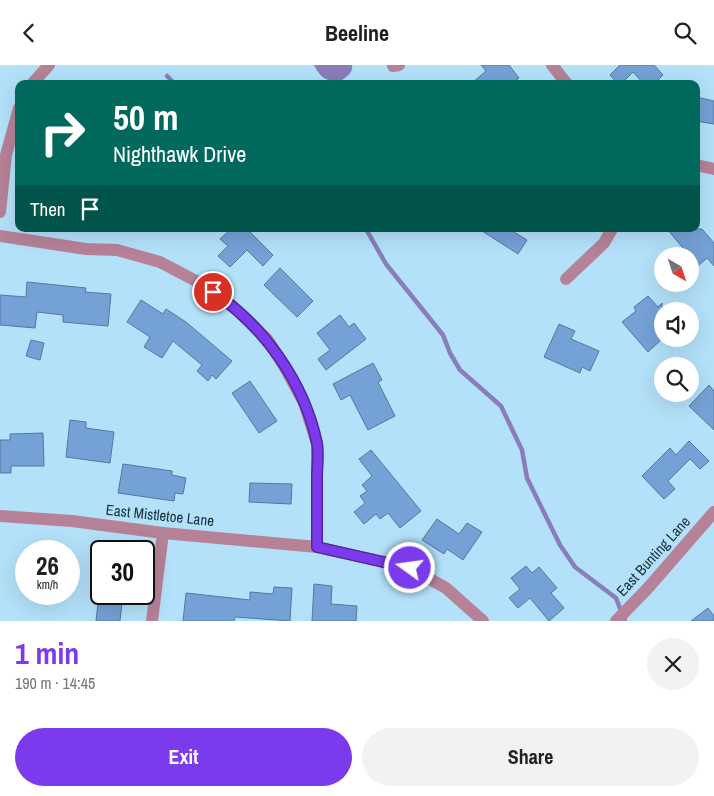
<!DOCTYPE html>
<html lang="en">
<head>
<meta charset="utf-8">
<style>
  :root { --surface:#fff; --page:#f2f2f2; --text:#202124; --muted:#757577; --accent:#7c3aed }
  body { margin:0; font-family:"Archivo Narrow",sans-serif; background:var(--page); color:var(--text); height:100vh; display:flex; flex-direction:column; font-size:19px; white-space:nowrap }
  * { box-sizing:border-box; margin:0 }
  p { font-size:16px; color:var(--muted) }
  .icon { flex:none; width:28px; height:28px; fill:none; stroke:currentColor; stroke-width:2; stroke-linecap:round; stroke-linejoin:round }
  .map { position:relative; height:556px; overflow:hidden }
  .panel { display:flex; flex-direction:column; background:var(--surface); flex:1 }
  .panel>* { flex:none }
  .top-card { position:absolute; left:15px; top:15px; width:685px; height:152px; border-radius:10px; box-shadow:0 5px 20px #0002; background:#00695c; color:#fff; overflow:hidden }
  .needle { width:32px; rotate:141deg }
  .fabs { position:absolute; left:654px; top:182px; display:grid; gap:10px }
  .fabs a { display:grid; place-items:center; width:45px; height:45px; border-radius:50%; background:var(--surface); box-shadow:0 5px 20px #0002; font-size:25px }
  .speed { position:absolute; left:15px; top:475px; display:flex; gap:10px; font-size:25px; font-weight:700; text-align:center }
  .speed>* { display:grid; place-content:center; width:65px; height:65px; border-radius:50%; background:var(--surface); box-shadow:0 5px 20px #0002; line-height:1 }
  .speed small { font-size:12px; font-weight:400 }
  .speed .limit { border:2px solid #111; border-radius:8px; background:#fff; color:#111 }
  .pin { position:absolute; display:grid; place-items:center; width:42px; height:42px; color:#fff; margin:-21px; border:2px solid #fff; border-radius:50%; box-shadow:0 1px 5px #0007 }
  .me { position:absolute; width:55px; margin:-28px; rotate:284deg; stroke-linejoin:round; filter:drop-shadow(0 0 4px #0008) }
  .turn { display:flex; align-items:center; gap:18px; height:105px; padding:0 15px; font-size:22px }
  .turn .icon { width:65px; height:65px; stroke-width:2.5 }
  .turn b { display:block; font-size:35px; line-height:42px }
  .then { display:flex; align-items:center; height:48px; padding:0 15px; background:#0003; gap:10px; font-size:19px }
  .round { display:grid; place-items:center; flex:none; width:52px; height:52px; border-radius:26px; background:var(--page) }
  .summary { display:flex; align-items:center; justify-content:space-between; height:85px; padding:0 15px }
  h1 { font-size:30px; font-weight:700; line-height:38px; color:var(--accent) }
  .button { display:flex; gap:10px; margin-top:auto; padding:10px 15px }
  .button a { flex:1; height:58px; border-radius:30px; background:var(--accent); color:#fff; font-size:20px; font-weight:700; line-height:58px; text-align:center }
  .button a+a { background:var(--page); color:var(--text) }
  header { display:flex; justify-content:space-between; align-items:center; height:65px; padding:0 15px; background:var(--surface); font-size:22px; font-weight:700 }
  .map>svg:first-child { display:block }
</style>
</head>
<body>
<header><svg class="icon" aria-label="back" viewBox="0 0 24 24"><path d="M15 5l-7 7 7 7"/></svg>Beeline<svg class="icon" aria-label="search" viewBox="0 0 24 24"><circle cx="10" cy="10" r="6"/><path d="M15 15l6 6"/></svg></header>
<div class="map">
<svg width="714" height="556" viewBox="0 0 714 556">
  <rect width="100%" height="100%" fill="#b3e1fa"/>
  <path fill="#897dba" d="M314,0H352C354,8 345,13 339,17C325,16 320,12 314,0Z"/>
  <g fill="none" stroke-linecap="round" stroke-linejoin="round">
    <g stroke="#897dba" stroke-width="4.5">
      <path d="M167,11L175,19"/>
      <path d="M366,164L386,199L443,270L450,288L460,305L501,341L522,385L527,413L560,480L575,502L616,533L625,556"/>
    </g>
  </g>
  <g fill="#74a1d6" stroke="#55779f">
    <path d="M481,0H509L519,13L512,19H471L486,6Z"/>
    <path d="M620,0H654L663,10L654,19H644L633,7L621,19H618L610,10Z"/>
    <path d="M696,32L714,36V59L696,56Z"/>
    <path d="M231,164H247L273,190L263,201L247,185L230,202L218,191L228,181L220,174Z"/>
    <path d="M479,164H509L527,175L518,189Z"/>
    <path d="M667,164H702L714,178V201L707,193L698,201Z"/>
    <path d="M280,203L313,236L297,252L264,220Z"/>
    <path d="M27,217L86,223L85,227L111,229L108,261L63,257V250L37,247L35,263L0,260V230L26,232Z"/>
    <path d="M648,231L658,242L662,238V274L648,287L622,257L636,246L634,242Z"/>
    <path d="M141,235L163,249L166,244L186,257L232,296L216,314L212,310L208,316L197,306L202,300L173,276L162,293L144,282L150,272L127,257Z"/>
    <path d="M340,250L349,262L354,258L366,274L326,305L318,294L330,285L317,268Z"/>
    <path d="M559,259L575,266L571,274L599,286L590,306L582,302L580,308L544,292Z"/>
    <path d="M31,275L44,278L40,295L26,291Z"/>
    <path d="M373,298L382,315L378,317L395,351L368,365L350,330L341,335L333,319Z"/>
    <path d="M250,316L277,356L259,368L232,328Z"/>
    <path d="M709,320L714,326V365L689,341Z"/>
    <path d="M70,355L86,357V363L114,367L110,398L66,392Z"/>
    <path d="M43,368L44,401H11V408H0V375H10V369Z"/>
    <path d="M689,376L709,396L700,404L690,394L668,416L675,424L664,434L642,411L670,383L676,390Z"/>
    <path d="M371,385L421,446L400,463L388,448L380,454L376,449L364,459L354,447L365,438L360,431L367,426L362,420L372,411L359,394Z"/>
    <path d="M123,399L172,406V410L186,413L183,429L175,428L174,436L118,428Z"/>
    <path d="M250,418L292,419L291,439L249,437Z"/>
    <path d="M437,454L459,469L467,458L482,467L463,495L447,484L444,489L422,475Z"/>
    <path d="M526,501L532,508L539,502L557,523L551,528L564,543L549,556L530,533L518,543L509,533L520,524L511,513Z"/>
    <path d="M314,519L332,521L331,539L357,541L356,556H312Z"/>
    <path d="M274,522L292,523L290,556L235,552L234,556H183L186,528L250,535V527L273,529Z"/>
    <path d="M99,529H123L120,556H96Z"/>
    <path d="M708,543L714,551V556H691Z"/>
  </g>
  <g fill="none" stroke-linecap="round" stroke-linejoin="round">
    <g stroke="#b58297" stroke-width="12">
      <path d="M552,0L567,19"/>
      <path d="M393,1L399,0"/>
      <path d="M32,19L49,0"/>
      <path d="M696,100L714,104"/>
      <path d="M0,147L6,90L19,43"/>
      <path d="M0,171L86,184L117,185L160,197L198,217L228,237L267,274L284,301L304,338L317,379V482"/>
      <path d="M566,214L604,178L612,164"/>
      <path d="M0,451L72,456L163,468L317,482L410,503L446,523L483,556"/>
      <path d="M152,556L163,468"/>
      <path d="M616,556L648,523L714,447"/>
    </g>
  </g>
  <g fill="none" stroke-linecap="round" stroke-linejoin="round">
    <g stroke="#51269a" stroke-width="12">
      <path id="route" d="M213,227C264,261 304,317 317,378C319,389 317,402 317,412C317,435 317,458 317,482L410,503"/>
    </g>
    <use href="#route" stroke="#7c3aed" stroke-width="9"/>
  </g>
  <g text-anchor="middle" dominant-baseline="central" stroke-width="4" stroke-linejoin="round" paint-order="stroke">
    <g font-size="15" fill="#19303c" stroke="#b3e1fa">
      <text transform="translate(160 450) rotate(6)">East Mistletoe Lane</text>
      <text transform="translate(653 491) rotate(-48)">East Bunting Lane</text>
    </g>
  </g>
</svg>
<div class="fabs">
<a><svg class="needle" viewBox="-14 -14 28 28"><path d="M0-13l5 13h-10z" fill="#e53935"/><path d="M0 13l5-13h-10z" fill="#757577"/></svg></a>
<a><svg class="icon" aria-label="sound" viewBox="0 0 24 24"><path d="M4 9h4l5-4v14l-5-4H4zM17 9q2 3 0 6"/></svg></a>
<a><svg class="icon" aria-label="search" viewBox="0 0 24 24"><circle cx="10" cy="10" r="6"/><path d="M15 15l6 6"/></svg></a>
</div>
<div class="speed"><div>26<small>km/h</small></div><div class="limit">30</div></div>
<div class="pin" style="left:213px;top:227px;background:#d93025"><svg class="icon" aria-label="arrive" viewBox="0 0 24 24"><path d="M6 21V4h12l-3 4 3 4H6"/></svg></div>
<svg class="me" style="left:410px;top:503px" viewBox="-20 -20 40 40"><circle r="17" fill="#7c3aed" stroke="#fff" stroke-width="3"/><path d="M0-11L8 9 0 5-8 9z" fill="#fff"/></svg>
<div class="top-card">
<div class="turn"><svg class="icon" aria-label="right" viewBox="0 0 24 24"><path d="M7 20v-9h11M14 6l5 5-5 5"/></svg><div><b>50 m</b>Nighthawk Drive</div></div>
<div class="then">Then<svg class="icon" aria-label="arrive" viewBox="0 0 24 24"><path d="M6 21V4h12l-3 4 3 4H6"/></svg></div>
</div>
</div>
<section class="panel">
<div class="summary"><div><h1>1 min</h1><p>190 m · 14:45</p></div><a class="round"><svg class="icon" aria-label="close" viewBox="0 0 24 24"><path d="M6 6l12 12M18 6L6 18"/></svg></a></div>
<div class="button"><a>Exit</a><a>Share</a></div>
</section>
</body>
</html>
